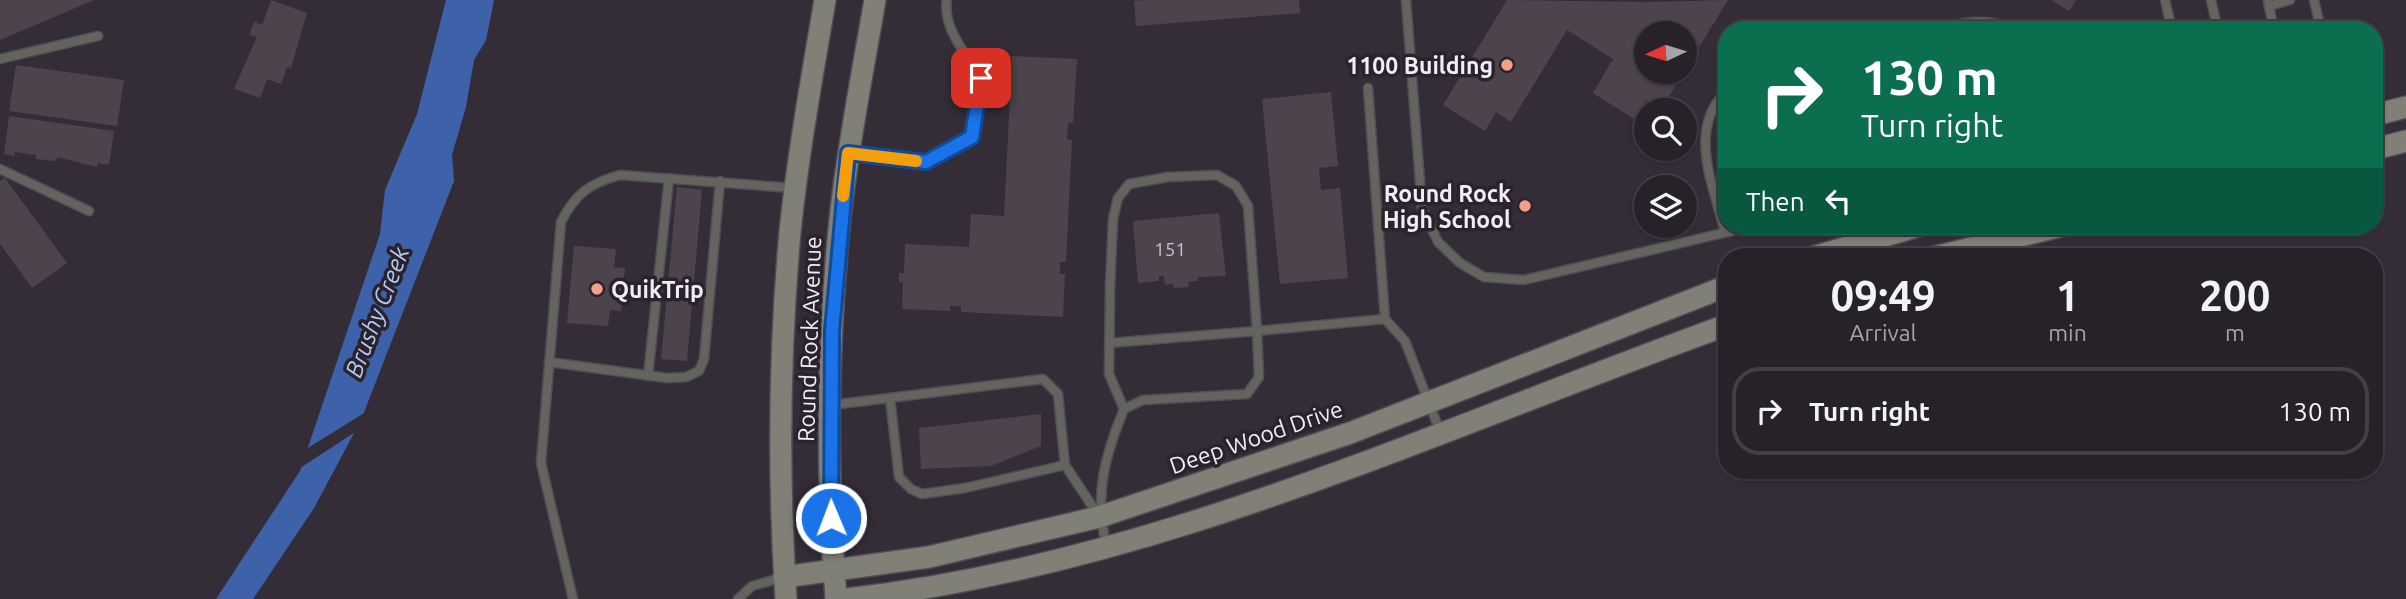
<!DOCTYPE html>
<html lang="en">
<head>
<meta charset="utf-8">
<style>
  :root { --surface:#27222a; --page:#332f36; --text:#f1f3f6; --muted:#a4a4a8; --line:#433f47 }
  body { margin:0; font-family:Ubuntu,sans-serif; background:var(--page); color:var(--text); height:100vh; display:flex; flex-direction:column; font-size:26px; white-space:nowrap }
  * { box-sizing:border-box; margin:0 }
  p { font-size:23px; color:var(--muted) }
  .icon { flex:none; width:38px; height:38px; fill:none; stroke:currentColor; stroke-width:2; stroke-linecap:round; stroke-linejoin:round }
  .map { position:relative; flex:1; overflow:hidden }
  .drawer { position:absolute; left:1718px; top:248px; width:665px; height:231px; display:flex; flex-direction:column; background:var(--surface); border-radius:28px; box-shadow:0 2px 5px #0004,0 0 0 2px var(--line) }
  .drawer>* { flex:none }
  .banner { position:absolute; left:1718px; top:21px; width:665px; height:214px; border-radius:28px; box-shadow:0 2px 5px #0004,0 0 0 2px var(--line); background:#0b6e4f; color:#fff; overflow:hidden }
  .needle { width:46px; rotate:266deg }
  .tools { position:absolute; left:1634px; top:21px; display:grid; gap:14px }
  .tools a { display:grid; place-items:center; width:63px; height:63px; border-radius:50%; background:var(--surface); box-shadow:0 2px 5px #0004,0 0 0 2px var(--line); font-size:35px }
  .pin { position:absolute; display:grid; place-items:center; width:60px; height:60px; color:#fff; margin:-30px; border-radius:14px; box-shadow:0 4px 10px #0006 }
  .me { position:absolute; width:77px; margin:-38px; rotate:359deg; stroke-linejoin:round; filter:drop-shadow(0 0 5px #0008) }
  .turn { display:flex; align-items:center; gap:24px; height:147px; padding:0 28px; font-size:32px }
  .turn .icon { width:91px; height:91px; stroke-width:2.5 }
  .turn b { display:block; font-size:49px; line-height:60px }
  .then { display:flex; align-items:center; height:66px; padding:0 28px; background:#0003; gap:14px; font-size:26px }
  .eta { display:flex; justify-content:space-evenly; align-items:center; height:119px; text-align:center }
  .eta b { font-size:42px; font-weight:600; line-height:49px }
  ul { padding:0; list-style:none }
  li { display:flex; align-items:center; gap:21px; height:88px; margin:0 14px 10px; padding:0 14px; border:4px solid var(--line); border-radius:28px }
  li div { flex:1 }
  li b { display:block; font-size:26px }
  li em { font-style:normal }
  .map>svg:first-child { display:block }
</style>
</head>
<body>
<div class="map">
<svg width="2406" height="599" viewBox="0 0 2406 599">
  <rect width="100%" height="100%" fill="#342d38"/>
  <path fill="#3e62a9" d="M446,0H494L486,40L474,60L466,107L452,155L454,181L361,420L314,508L253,599H216L300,471L380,234L385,190L417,114Z"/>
  <path fill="#342d38" d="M369,410L360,429L297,470L303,451Z"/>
  <g fill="#4c434d">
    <path d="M0,0H94L0,40Z"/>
    <path d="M271,0L307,13L291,68L287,67L281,84L267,79L260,98L234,89L257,37L249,35L254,22L262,25Z"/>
    <path d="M1144,0H1299L1300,13L1136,26L1134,1Z"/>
    <path d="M1507,0L1648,2L1728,0L1685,70V33H1647V72H1684L1661,109L1646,100L1634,119L1593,93L1613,59L1567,30L1511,122L1496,112L1485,131L1443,105Z"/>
    <path d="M2051,0H2076L2069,11Z"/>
    <path d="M1012,56L1077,59L1073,123H1068L1067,139L1072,140L1066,262H1060V274H1065L1063,317L961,312V306H950V311L902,309L903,283L899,282V273H904L905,244L969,247L971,214L1004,216Z"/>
    <path d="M16,65L124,80L117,126L9,111Z"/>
    <path d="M1331,92L1338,166L1319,168L1321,190L1340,188L1348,278L1280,284L1262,99Z"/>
    <path d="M9,116L114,131L109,165L98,163L97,167L57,157L56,161L36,159V155L15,152L14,156L4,154Z"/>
    <path d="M5,178L67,263L32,288L0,244V181Z"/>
    <path d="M677,187L702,190L687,361L661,359Z"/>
    <path d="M1219,213L1226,276L1198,277V281L1188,282L1189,287L1173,288V284L1165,285L1164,276H1159V281L1138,283L1133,221Z"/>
    <path d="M574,246L616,249L614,267L625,268L621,311L610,310L608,326L567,323Z"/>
    <path d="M1041,414V446L991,466L921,469L919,428Z"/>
  </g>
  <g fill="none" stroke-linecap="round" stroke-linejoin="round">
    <g stroke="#524c56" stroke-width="11">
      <g id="lane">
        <path d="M1406,0L1422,208L1438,242L1460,263L1484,277L1524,280L1753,226"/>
        <path d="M2165,0L2172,30"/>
        <path d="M2211,0L2218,30"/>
        <path d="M2268,0L2269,6L2290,0"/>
        <path d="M2314,0L2321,30"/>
        <path d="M2269,6L2274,30"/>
        <path d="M1931,30C1961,23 1987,16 2016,30"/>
        <path d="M0,59L98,36"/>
        <path d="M1368,88L1385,319"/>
        <path d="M851,154L926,162L972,137L981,78C967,55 942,28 947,0"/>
        <path d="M0,169L89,211"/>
        <path d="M1851,226L1858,257"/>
        <path d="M1725,232C1714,187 1686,128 1727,91"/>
        <path d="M1109,343L1257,331L1248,206L1236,186L1217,175L1168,177L1129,184L1118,198L1113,219L1110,287L1109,374L1124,409"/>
        <path d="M549,362L667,378L686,377L699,371L704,359L720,181"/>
        <path d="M648,376L669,178"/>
        <path d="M890,398L899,477L911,489L922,494L965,488L1065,465"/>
        <path d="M832,405L1043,379L1058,394L1065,465L1098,515"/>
        <path d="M1106,544C1094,494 1105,456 1124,409L1143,400L1247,394L1259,377L1257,331L1385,319L1405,341L1441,434"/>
        <path d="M573,599L541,463L561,222C575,194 590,183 620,175L793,188"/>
        <path d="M738,599L752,586L784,577"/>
      </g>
    </g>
    <g stroke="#524c56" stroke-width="24">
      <g id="secondary">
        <path d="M2375,115L2406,107"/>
        <path d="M2375,149L2406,141"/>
        <path d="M1813,257L1919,226"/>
        <path d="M1935,257L2061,226"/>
        <path d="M784,577L929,557L1099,517L1350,433L1727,286"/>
        <path d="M786,599C778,477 779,354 790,232C798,154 812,77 825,0"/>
        <path d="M836,599C826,470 827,339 841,210C849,140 863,70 875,0"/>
        <path d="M847,599C1156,564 1438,429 1727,325"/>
      </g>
    </g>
    <use href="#lane" stroke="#63645e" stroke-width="8"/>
    <use href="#secondary" stroke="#808077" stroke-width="21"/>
  </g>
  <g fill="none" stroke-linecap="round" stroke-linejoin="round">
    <g stroke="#114b97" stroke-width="18">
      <path id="route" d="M831,518L832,331L848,153L926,162L972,137L981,78"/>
    </g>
    <use href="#route" stroke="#1a73e8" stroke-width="12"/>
    <path stroke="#f59e0b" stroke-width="12" d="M843,196L848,153L916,161"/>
  </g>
  <g fill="#f39f85" stroke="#2a232e" stroke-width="2.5">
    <circle cx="1507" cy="65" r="7"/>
    <circle cx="1525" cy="206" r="7"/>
    <circle cx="597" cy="289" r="7"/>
  </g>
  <g text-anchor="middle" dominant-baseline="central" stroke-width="7" stroke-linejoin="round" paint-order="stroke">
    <g font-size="19" fill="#c8c2ca">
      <text x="1170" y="249">151</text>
    </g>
    <g font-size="23" font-weight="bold" fill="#f1edf4" stroke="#2a232e" text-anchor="end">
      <text x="1493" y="65">1100 Building</text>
      <text x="1511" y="193">Round Rock<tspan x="1511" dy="26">High School</tspan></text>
      <text x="611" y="289" text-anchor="start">QuikTrip</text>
    </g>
    <g font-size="23" fill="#f1edf4" stroke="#2a232e">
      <text transform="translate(809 339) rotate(-88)">Round Rock Avenue</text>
      <text transform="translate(1256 437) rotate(-19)">Deep Wood Drive</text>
    </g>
    <g font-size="24" font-style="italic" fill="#b5cbf2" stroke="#2a232e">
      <text transform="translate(377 312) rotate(-69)">Brushy Creek</text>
    </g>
  </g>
</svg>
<div class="tools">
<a><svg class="needle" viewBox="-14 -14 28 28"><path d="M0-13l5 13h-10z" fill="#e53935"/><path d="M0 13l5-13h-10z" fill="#a4a4a8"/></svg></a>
<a><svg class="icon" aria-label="search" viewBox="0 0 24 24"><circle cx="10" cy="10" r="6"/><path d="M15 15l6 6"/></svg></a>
<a><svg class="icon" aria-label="layers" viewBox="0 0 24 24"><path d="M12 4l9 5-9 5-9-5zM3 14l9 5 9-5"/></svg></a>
</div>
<div class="pin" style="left:981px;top:78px;background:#d93025"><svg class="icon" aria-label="arrive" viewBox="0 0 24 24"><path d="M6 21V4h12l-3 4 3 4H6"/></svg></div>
<svg class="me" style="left:831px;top:518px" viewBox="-20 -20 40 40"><circle r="17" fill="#1a73e8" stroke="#fff" stroke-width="3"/><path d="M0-11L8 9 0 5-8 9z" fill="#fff"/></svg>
<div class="banner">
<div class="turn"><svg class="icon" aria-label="right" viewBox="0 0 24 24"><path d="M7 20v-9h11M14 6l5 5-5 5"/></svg><div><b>130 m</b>Turn right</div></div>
<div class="then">Then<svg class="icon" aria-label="left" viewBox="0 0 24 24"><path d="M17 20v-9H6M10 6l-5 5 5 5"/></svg></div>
</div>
<section class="drawer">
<div class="eta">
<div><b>09:49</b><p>Arrival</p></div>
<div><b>1</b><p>min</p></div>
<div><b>200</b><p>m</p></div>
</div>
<ul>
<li><svg class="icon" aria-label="right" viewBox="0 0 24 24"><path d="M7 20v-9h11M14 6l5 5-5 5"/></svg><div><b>Turn right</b></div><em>130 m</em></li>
</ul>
</section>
</div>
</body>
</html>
